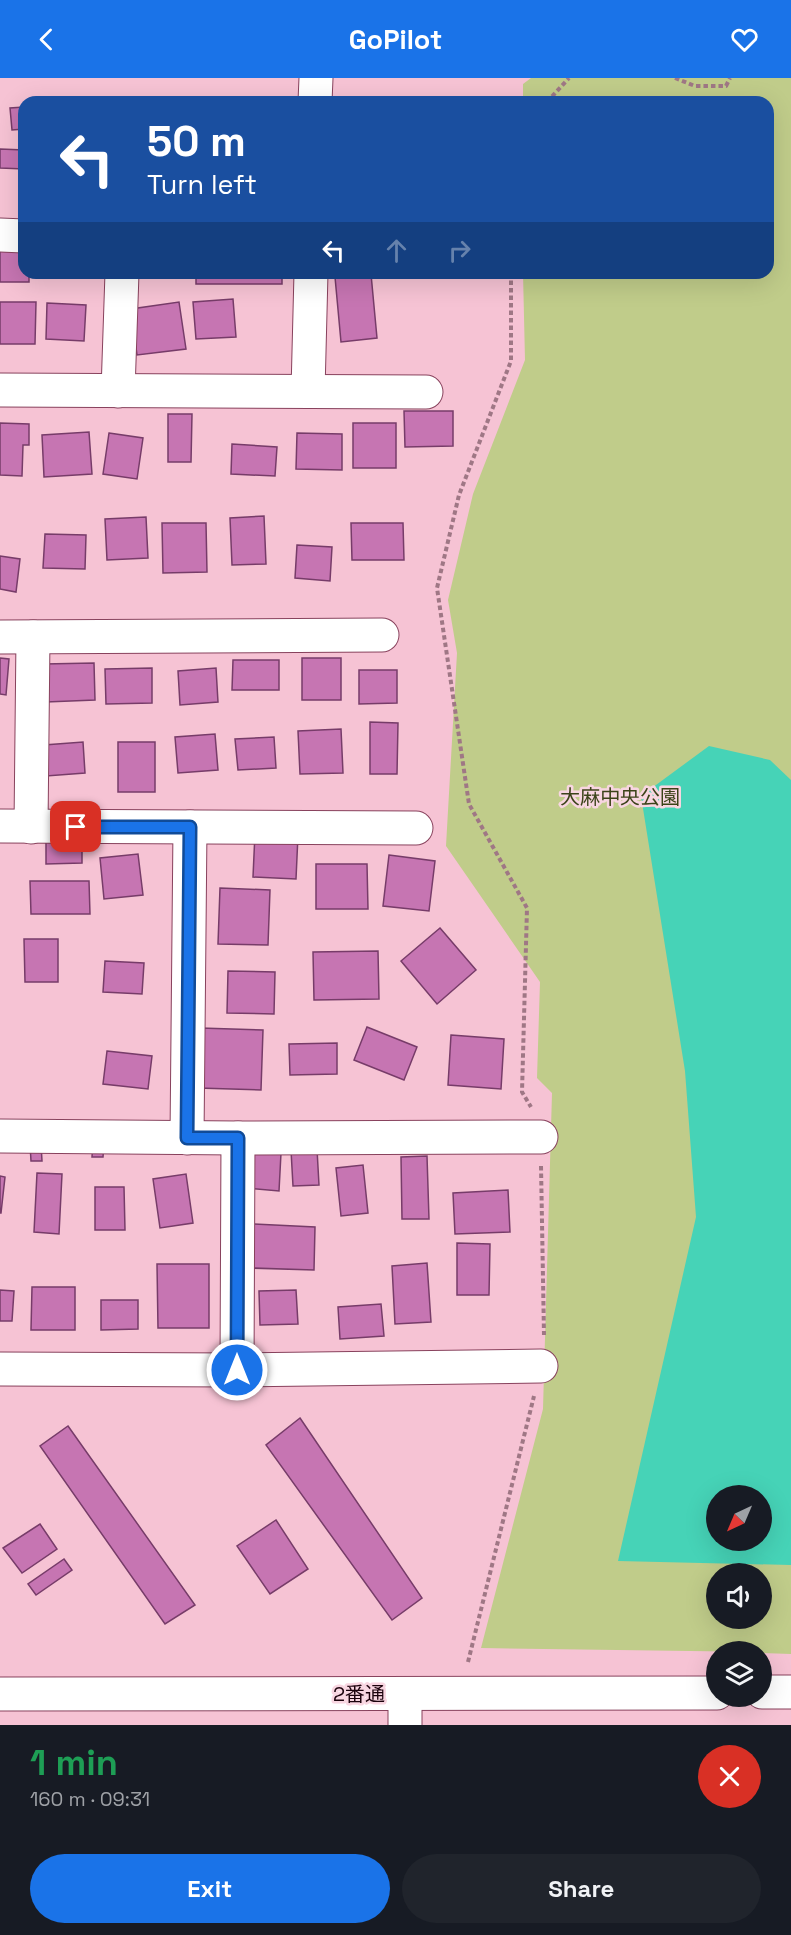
<!DOCTYPE html>
<html lang="en">
<head>
<meta charset="utf-8">
<style>
  :root { --surface:#171b24; --page:#20242c; --text:#f1f3f6; --muted:#9ea1a6; --accent:#1a73e8 }
  body { margin:0; font-family:"Space Grotesk","Noto Sans JP",sans-serif; background:var(--page); color:var(--text); height:100vh; display:flex; flex-direction:column; font-size:22px; white-space:nowrap }
  * { box-sizing:border-box; margin:0 }
  p { font-size:20px; color:var(--muted) }
  .icon { flex:none; width:33px; height:33px; fill:none; stroke:currentColor; stroke-width:2; stroke-linecap:round; stroke-linejoin:round }
  .map { position:relative; height:1647px; overflow:hidden }
  .panel { display:flex; flex-direction:column; background:var(--surface); flex:1 }
  .panel>* { flex:none }
  .guide { position:absolute; left:18px; top:18px; width:756px; height:183px; border-radius:18px; box-shadow:0 6px 24px #0002; background:#1a4fa0; color:#fff; overflow:hidden }
  .needle { width:39px; rotate:224deg }
  .buttons { position:absolute; left:706px; top:1407px; display:grid; gap:12px }
  .buttons a { display:grid; place-items:center; width:66px; height:66px; border-radius:50%; background:var(--surface); box-shadow:0 6px 24px #0002; font-size:30px }
  .pin { position:absolute; display:grid; place-items:center; width:51px; height:51px; color:#fff; margin:-26px; border-radius:12px; box-shadow:0 3px 9px #0006 }
  .me { position:absolute; width:66px; margin:-33px; rotate:0deg; stroke-linejoin:round; filter:drop-shadow(0 0 4px #0008) }
  .turn { display:flex; align-items:center; gap:21px; height:126px; padding:0 30px; font-size:27px }
  .turn .icon { width:78px; height:78px; stroke-width:2.5 }
  .turn b { display:block; font-size:42px; line-height:51px }
  .lanes { display:flex; align-items:center; height:57px; padding:0 30px; background:#0003; justify-content:center; gap:30px; direction:ltr }
  .lanes .off { opacity:.35 }
  .round { display:grid; place-items:center; flex:none; width:63px; height:63px; border-radius:32px; background:var(--page) }
  .overview { display:flex; align-items:center; justify-content:space-between; height:102px; padding:0 30px }
  h1 { font-size:36px; font-weight:800; line-height:45px; color:#1e9e55 }
  .action { display:flex; gap:12px; margin-top:auto; padding:12px 30px }
  .action a { flex:1; height:69px; border-radius:36px; background:var(--accent); color:#fff; font-size:24px; font-weight:800; line-height:69px; text-align:center }
  .action a+a { background:var(--page); color:var(--text) }
  header { display:flex; justify-content:space-between; align-items:center; height:78px; padding:0 30px; background:var(--accent); color:#fff; font-size:27px; font-weight:800 }
  .map>svg:first-child { display:block }
</style>
</head>
<body>
<header><svg class="icon" aria-label="back" viewBox="0 0 24 24"><path d="M15 5l-7 7 7 7"/></svg>GoPilot<svg class="icon" aria-label="heart" viewBox="0 0 24 24"><path d="M12 20l-8-8c-3-5 5-10 8-4 3-6 11-1 8 4z"/></svg></header>
<div class="map">
<svg width="791" height="1647" viewBox="0 0 791 1647">
  <rect width="100%" height="100%" fill="#f6c3d4"/>
  <path fill="#c0cc8a" fill-rule="evenodd" d="M531,0H791V1576L762,1575V1574L481,1570L543,1331L552,1015L537,1000L540,904L446,768L457,575L448,522L473,416L525,282L523,195H768V24H523V6ZM717,1418H762V1462H717ZM717,1496H762V1540H717Z"/>
  <path fill="#46d3b7" fill-rule="evenodd" d="M709,668L770,682L791,702V1487L618,1483L696,1139L685,993L641,718ZM717,1418H762V1462H717Z"/>
  <g fill="#c675b2" stroke="#773c69" stroke-width="1.5">
    <path d="M64,21L92,24H63Z"/>
    <path d="M245,21V24H196Z"/>
    <path d="M24,29V51L12,52L10,30Z"/>
    <path d="M0,71L24,72V91L0,90Z"/>
    <path d="M0,169H24V195H29V204H0Z"/>
    <path d="M47,195H84V199L47,200Z"/>
    <rect x="196" y="195" width="86" height="11"/>
    <path d="M371,196L377,260L341,264L335,199Z"/>
    <path d="M233,221L236,259L196,261L193,224Z"/>
    <path d="M0,224H36L35,266H0Z"/>
    <path d="M179,224L186,271L137,277L131,231Z"/>
    <path d="M47,225L86,227L84,263L46,261Z"/>
    <path d="M404,333H453V368L405,369Z"/>
    <path d="M168,336H192L191,384H168Z"/>
    <path d="M0,345L29,346V367H23L22,398L0,397Z"/>
    <rect x="353" y="345" width="43" height="45"/>
    <path d="M89,354L92,396L44,399L42,357Z"/>
    <path d="M109,355L143,360L137,401L103,396Z"/>
    <path d="M297,355L342,356V392L296,391Z"/>
    <path d="M232,366L277,369L275,398L231,396Z"/>
    <path d="M264,438L266,486L232,487L230,440Z"/>
    <path d="M146,439L148,480L107,482L105,441Z"/>
    <path d="M162,445H206L207,494L163,495Z"/>
    <path d="M351,445H403L404,482H352Z"/>
    <path d="M45,456L86,457L85,491L43,490Z"/>
    <path d="M297,467L332,469L330,503L295,500Z"/>
    <path d="M0,478L20,481L16,514L0,511Z"/>
    <path d="M0,580L9,581L6,617L0,616Z"/>
    <rect x="302" y="580" width="39" height="42"/>
    <path d="M233,582H279V612H232Z"/>
    <path d="M94,585L95,622L46,624L44,586Z"/>
    <path d="M152,590V625L106,626L105,591Z"/>
    <path d="M216,590L218,624L180,627L178,593Z"/>
    <path d="M359,592H397V625L359,626Z"/>
    <path d="M370,644L398,645L397,696H370Z"/>
    <path d="M341,651L343,695L300,696L298,653Z"/>
    <path d="M215,656L218,692L178,695L175,659Z"/>
    <path d="M274,659L276,690L238,692L235,661Z"/>
    <path d="M83,664L85,695L46,698L44,667Z"/>
    <rect x="118" y="664" width="37" height="50"/>
    <path d="M255,755L298,757L296,801L253,799Z"/>
    <path d="M46,757H82V785L46,786Z"/>
    <path d="M138,776L143,817L104,821L100,780Z"/>
    <path d="M389,777L435,783L429,833L383,828Z"/>
    <path d="M316,786H367L368,831H316Z"/>
    <path d="M30,803H89L90,836H31Z"/>
    <path d="M220,810L270,812L268,867L218,866Z"/>
    <path d="M440,850L476,892L437,926L401,883Z"/>
    <path d="M24,861H58V904H25Z"/>
    <path d="M378,873L379,921L314,922L313,874Z"/>
    <path d="M105,883L144,885L142,916L103,914Z"/>
    <path d="M228,893L275,894L274,936L227,935Z"/>
    <path d="M367,949L417,969L404,1002L354,982Z"/>
    <path d="M200,950L263,952L261,1012L198,1010Z"/>
    <path d="M451,957L504,961L501,1011L448,1007Z"/>
    <path d="M337,965V996L290,997L289,966Z"/>
    <path d="M107,973L152,978L148,1011L103,1006Z"/>
    <path d="M93,1063H104L103,1079H92Z"/>
    <path d="M30,1066H41L42,1083H31Z"/>
    <path d="M317,1071L319,1107L293,1108L291,1072Z"/>
    <path d="M249,1073L281,1075L279,1113L246,1110Z"/>
    <path d="M427,1078L429,1141H402L401,1079Z"/>
    <path d="M363,1087L368,1135L341,1138L336,1090Z"/>
    <path d="M37,1095L62,1096L59,1156L34,1154Z"/>
    <path d="M186,1096L193,1145L160,1150L153,1101Z"/>
    <path d="M0,1098L5,1099L1,1135H0Z"/>
    <path d="M95,1109H124L125,1152H95Z"/>
    <path d="M508,1112L510,1154L455,1156L453,1115Z"/>
    <path d="M252,1146L315,1149L314,1192L250,1190Z"/>
    <path d="M457,1165L490,1166L489,1217H457Z"/>
    <path d="M427,1185L431,1244L395,1246L392,1188Z"/>
    <path d="M157,1186H209V1250H158Z"/>
    <path d="M32,1209H75V1252H31Z"/>
    <path d="M0,1212L14,1213L12,1243H0Z"/>
    <path d="M296,1212L298,1246L260,1247L259,1213Z"/>
    <path d="M101,1222H138V1251L101,1252Z"/>
    <path d="M381,1226L384,1258L340,1261L338,1229Z"/>
    <path d="M300,1340L422,1520L392,1542L266,1367Z"/>
    <path d="M68,1348L195,1527L165,1546L40,1368Z"/>
    <path d="M276,1442L308,1491L270,1516L237,1468Z"/>
    <path d="M40,1446L57,1471L22,1495L3,1470Z"/>
    <path d="M64,1481L72,1492L36,1517L28,1506Z"/>
  </g>
  <g fill="none" stroke-linecap="round" stroke-linejoin="round">
    <g stroke="#88425d" stroke-width="35">
      <g id="minor">
        <path d="M315,24L316,0"/>
        <path d="M0,157L24,158"/>
        <path d="M0,312L426,314"/>
        <path d="M118,313L122,195"/>
        <path d="M308,313L311,195"/>
        <path d="M0,559L382,557"/>
        <path d="M0,748L416,750"/>
        <path d="M31,749L33,559"/>
        <path d="M0,1058L238,1060L541,1059"/>
        <path d="M187,1060L190,749"/>
        <path d="M0,1291L237,1292L541,1288"/>
        <path d="M237,1292L238,1060"/>
        <path d="M405,1647V1616"/>
      </g>
    </g>
    <g stroke="#88425d" stroke-width="35">
      <g id="major">
        <path d="M762,1614H791"/>
        <path d="M0,1616L717,1615"/>
      </g>
    </g>
    <g stroke="#9f7785" stroke-width="4" stroke-dasharray="4.5 3" stroke-linecap="butt">
      <path d="M675,0L695,8H726L730,0"/>
      <path d="M547,24L569,0"/>
      <path d="M511,195V283L459,417L437,510L469,726L527,830L522,1014L531,1029"/>
      <path d="M541,1088L544,1257"/>
      <path d="M468,1584L534,1318"/>
    </g>
    <use href="#minor" stroke="#fff" stroke-width="33"/>
    <use href="#major" stroke="#fff" stroke-width="33"/>
  </g>
  <g fill="none" stroke-linecap="round" stroke-linejoin="round">
    <g stroke="#114b97" stroke-width="15">
      <path id="route" d="M76,749H190L187,1060H238L237,1292"/>
    </g>
    <use href="#route" stroke="#1a73e8" stroke-width="10"/>
  </g>
  <g text-anchor="middle" dominant-baseline="central" stroke-width="5" stroke-linejoin="round" paint-order="stroke">
    <g font-size="20" fill="#3c4319" stroke="#f8d6e1">
      <text x="620" y="719">大麻中央公園</text>
    </g>
    <g font-size="20" fill="#1b020c" stroke="#f8d6e1">
      <text x="359" y="1616">2番通</text>
    </g>
  </g>
</svg>
<div class="buttons">
<a><svg class="needle" viewBox="-14 -14 28 28"><path d="M0-13l5 13h-10z" fill="#e53935"/><path d="M0 13l5-13h-10z" fill="#9ea1a6"/></svg></a>
<a><svg class="icon" aria-label="sound" viewBox="0 0 24 24"><path d="M4 9h4l5-4v14l-5-4H4zM17 9q2 3 0 6"/></svg></a>
<a><svg class="icon" aria-label="layers" viewBox="0 0 24 24"><path d="M12 4l9 5-9 5-9-5zM3 14l9 5 9-5"/></svg></a>
</div>
<div class="pin" style="left:76px;top:749px;background:#d93025"><svg class="icon" aria-label="arrive" viewBox="0 0 24 24"><path d="M6 21V4h12l-3 4 3 4H6"/></svg></div>
<svg class="me" style="left:237px;top:1292px" viewBox="-20 -20 40 40"><circle r="17" fill="#1a73e8" stroke="#fff" stroke-width="3"/><path d="M0-11L8 9 0 5-8 9z" fill="#fff"/></svg>
<div class="guide">
<div class="turn"><svg class="icon" aria-label="left" viewBox="0 0 24 24"><path d="M17 20v-9H6M10 6l-5 5 5 5"/></svg><div><b>50 m</b>Turn left</div></div>
<div class="lanes"><svg class="icon" aria-label="left" viewBox="0 0 24 24"><path d="M17 20v-9H6M10 6l-5 5 5 5"/></svg><svg class="icon off" aria-label="ahead" viewBox="0 0 24 24"><path d="M12 20V5M6 11l6-6 6 6"/></svg><svg class="icon off" aria-label="right" viewBox="0 0 24 24"><path d="M7 20v-9h11M14 6l5 5-5 5"/></svg></div>
</div>
</div>
<section class="panel">
<div class="overview"><div><h1>1 min</h1><p>160 m · 09:31</p></div><a class="round" style="background:#d93025;color:#fff"><svg class="icon" aria-label="close" viewBox="0 0 24 24"><path d="M6 6l12 12M18 6L6 18"/></svg></a></div>
<div class="action"><a>Exit</a><a>Share</a></div>
</section>
</body>
</html>
